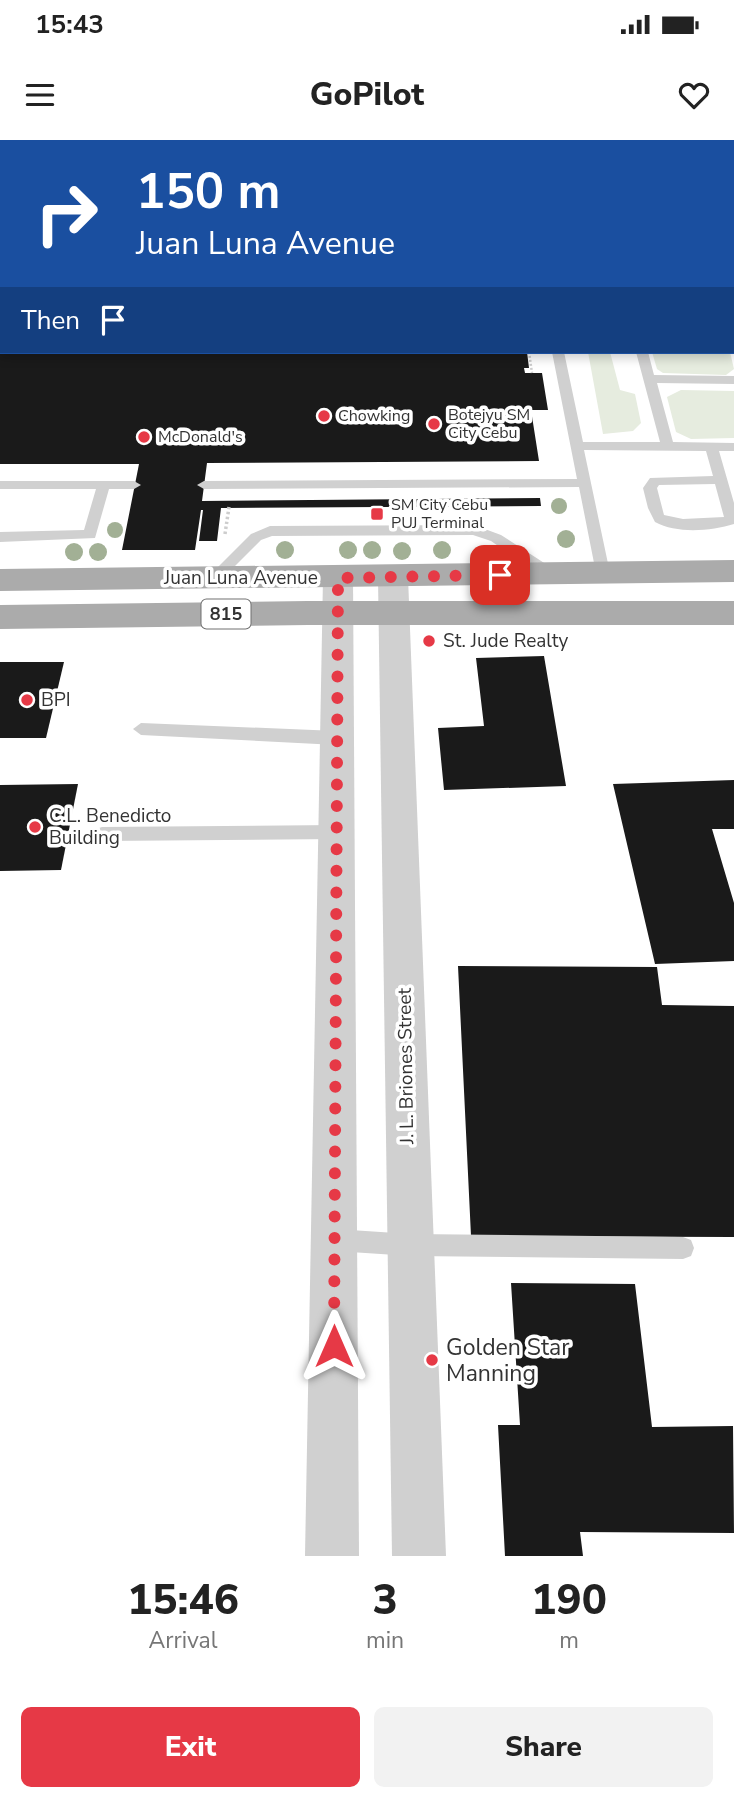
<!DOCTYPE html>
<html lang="en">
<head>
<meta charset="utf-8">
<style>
  :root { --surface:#fff; --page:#f2f2f2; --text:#222; --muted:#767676; --accent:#e63946 }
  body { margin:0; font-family:"Nunito Sans",sans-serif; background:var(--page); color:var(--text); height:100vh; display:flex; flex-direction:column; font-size:26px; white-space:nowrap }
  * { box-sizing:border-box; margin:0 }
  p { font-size:23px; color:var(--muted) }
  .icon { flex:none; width:38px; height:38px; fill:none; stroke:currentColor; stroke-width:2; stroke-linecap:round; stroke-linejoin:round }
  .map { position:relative; height:1416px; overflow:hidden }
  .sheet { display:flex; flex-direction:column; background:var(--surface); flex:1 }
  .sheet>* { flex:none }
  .top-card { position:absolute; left:0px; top:0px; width:735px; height:214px; box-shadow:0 4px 10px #0003; background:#1a4fa0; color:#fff; overflow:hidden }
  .pin { position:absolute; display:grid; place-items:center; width:60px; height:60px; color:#fff; margin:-30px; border-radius:14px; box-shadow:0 4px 10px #0006 }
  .me { position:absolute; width:77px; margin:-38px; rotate:0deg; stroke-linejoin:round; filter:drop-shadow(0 0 5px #0008) }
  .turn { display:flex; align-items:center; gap:24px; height:147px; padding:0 21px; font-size:32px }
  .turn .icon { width:91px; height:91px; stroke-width:2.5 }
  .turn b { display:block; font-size:49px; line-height:60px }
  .then { display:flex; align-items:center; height:66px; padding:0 21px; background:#0003; gap:14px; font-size:26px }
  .eta { display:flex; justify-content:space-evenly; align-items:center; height:119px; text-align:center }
  .eta b { font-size:42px; font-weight:800; line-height:49px }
  .action { display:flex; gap:14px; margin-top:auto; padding:14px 21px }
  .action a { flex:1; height:80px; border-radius:10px; background:var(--accent); color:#fff; font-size:28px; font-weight:800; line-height:80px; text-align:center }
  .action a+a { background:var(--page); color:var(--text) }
  .status { display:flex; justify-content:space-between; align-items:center; height:49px; padding:0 35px; background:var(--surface); direction:ltr }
  .status svg { height:19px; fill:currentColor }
  header { display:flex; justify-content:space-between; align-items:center; height:91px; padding:0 21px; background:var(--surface); font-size:32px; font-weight:800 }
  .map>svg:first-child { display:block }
</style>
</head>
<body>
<div class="status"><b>15:43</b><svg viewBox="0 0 49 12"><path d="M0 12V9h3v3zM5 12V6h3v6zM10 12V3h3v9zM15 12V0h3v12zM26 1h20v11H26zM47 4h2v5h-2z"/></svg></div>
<header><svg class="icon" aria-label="menu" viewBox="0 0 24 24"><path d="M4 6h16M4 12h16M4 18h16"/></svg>GoPilot<svg class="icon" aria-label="heart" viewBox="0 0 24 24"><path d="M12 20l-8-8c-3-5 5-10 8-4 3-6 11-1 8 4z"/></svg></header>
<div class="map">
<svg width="734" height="1416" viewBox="0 0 734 1416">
  <rect width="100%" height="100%" fill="#fff"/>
  <g fill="#e6ecdf">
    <path d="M588,212H610L620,250L635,254L641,283L633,291L603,294Z"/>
    <path d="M652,212H730L734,229L726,235L663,233L657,229Z"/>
    <path d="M681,250L734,251V298L691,299L676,292L667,257Z"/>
  </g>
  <g fill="#1a1a1a">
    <path d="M0,212H527L529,228H524L525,233H542L548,270H531L539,321L207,323L202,361L540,358L541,366L221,368L217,401H199L203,370H201L195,410H122L139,324H0Z"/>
    <path d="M544,516L566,646L444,650L438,588L484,586L476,518Z"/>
    <path d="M0,522H64L46,598H0Z"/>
    <path d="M734,640V689H712L734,763V821L655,824L613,644Z"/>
    <path d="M78,644L61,730L0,731V645Z"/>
    <path d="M458,826L657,827L662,865L734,866V1097L471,1096Z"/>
    <path d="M511,1143L635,1144L652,1287L733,1286L734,1393L580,1392L583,1416H505L498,1285H520Z"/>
  </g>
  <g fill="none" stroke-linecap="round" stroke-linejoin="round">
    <path stroke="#cdcdcd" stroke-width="2.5" stroke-dasharray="2 2" stroke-linecap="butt" d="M529,212L532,233"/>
    <path stroke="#cdcdcd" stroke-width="3.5" stroke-dasharray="2.5 2.5" stroke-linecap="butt" d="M225,394L229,367"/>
    <g fill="#d0d0d0" fill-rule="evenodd">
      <rect x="509" y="0" width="10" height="2"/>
      <rect x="733" y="175" width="1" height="8"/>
      <path d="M552,212H564L583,302H660L636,212H648L654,235L734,236V244L657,243L673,302L734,303V311H719L734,363V384C711,391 677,394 655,382L648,368L643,348L650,338L713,336L706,311L584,310L610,433L603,438L596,433L579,347L204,349L197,345L204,341L577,339ZM715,344L724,377L683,379L664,375L657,348L659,345Z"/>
      <path d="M0,341H134L141,345L134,349H109L95,398L0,402V392L84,390L96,349H0Z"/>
      <path d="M474,385L501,395L555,430V438H545L491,401L473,395L272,396L261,400L218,443H208L206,439L251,394L270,386Z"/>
      <path d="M141,583L337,591L343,593L345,598L343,603L337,605L141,595L133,589Z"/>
      <path d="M337,685L343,687L346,692L343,697L337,699L102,701L96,699L93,694L96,689L102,687Z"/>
      <path d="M335,1089L411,1094L683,1097L691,1100L694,1108L691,1116L683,1119L411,1116L335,1111L327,1108L324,1100L327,1092Z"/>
    </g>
    <g fill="#d0d0d0" fill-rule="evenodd">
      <path d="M393,426L404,429L408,437L446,1416H392L378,437L382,429Z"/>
      <path d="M338,427L349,430L353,438L359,1416H305L323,438L327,430Z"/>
    </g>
    <g fill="#ababab" fill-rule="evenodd">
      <path d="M734,420V442L0,451V429Z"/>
      <path d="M308,461H734V485H308L0,489V465Z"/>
    </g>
  </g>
  <g fill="#a2b095">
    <circle cx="559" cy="366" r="8"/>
    <circle cx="115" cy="390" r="8"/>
    <circle cx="566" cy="399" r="9"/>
    <circle cx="285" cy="410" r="9"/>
    <circle cx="348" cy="410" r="9"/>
    <circle cx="372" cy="410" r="9"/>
    <circle cx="442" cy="410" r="9"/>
    <circle cx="402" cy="411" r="9"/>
    <circle cx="74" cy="412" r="9"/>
    <circle cx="98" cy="412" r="9"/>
  </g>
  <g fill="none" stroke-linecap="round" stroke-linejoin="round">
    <path stroke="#e63946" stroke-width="12" stroke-dasharray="0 21.6" d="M334,1206L338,438L500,435"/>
  </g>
  <g fill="#e63946" stroke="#fff" stroke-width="2.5">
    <circle cx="324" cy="276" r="7"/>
    <circle cx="434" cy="284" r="7"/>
    <circle cx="144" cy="297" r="7"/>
    <rect x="370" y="367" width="14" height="14" rx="3.5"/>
    <circle cx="429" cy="501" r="7"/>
    <circle cx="27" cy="560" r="7"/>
    <circle cx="35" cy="687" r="7"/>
    <circle cx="432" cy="1220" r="7"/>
  </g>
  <g text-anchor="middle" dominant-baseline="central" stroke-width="7" stroke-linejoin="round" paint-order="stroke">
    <g font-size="16" fill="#333" stroke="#fff" text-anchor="start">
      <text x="448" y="275">Botejyu SM<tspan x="448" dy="18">City Cebu</tspan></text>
      <text x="338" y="276">Chowking</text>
      <text x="158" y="297">McDonald's</text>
      <text x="391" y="365">SM City Cebu<tspan x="391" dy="18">PUJ Terminal</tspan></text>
    </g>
    <rect fill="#fff" stroke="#707070" stroke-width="2" x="201.5" y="459.5" width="49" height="29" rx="5"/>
    <g font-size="18" font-weight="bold" fill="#333">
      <text x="226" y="474">815</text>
    </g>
    <g font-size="19" fill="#333" stroke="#fff">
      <text x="241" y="438">Juan Luna Avenue</text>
      <text transform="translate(406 926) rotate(-91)">J. L. Briones Street</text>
    </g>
    <g font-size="19" fill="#333" stroke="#fff" text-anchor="start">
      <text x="443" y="501">St. Jude Realty</text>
      <text x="41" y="560">BPI</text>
      <text x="49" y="676">C.L. Benedicto<tspan x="49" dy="22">Building</tspan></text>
    </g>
    <g font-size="23" fill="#333" stroke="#fff" text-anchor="start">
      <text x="446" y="1207">Golden Star<tspan x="446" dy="26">Manning</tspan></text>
    </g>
  </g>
</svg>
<div class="pin" style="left:500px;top:435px;background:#d93025"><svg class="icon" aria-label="arrive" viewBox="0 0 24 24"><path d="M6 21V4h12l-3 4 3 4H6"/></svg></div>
<svg class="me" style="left:334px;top:1206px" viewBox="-20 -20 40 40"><path d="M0-17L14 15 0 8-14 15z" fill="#e63946" stroke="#fff" stroke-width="4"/></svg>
<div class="top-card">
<div class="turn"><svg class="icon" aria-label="right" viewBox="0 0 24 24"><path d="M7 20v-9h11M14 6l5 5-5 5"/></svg><div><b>150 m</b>Juan Luna Avenue</div></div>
<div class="then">Then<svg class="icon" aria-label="arrive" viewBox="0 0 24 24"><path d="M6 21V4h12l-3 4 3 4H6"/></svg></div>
</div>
</div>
<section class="sheet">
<div class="eta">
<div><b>15:46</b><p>Arrival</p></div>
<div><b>3</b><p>min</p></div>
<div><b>190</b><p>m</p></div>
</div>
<div class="action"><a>Exit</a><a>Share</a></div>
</section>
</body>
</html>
